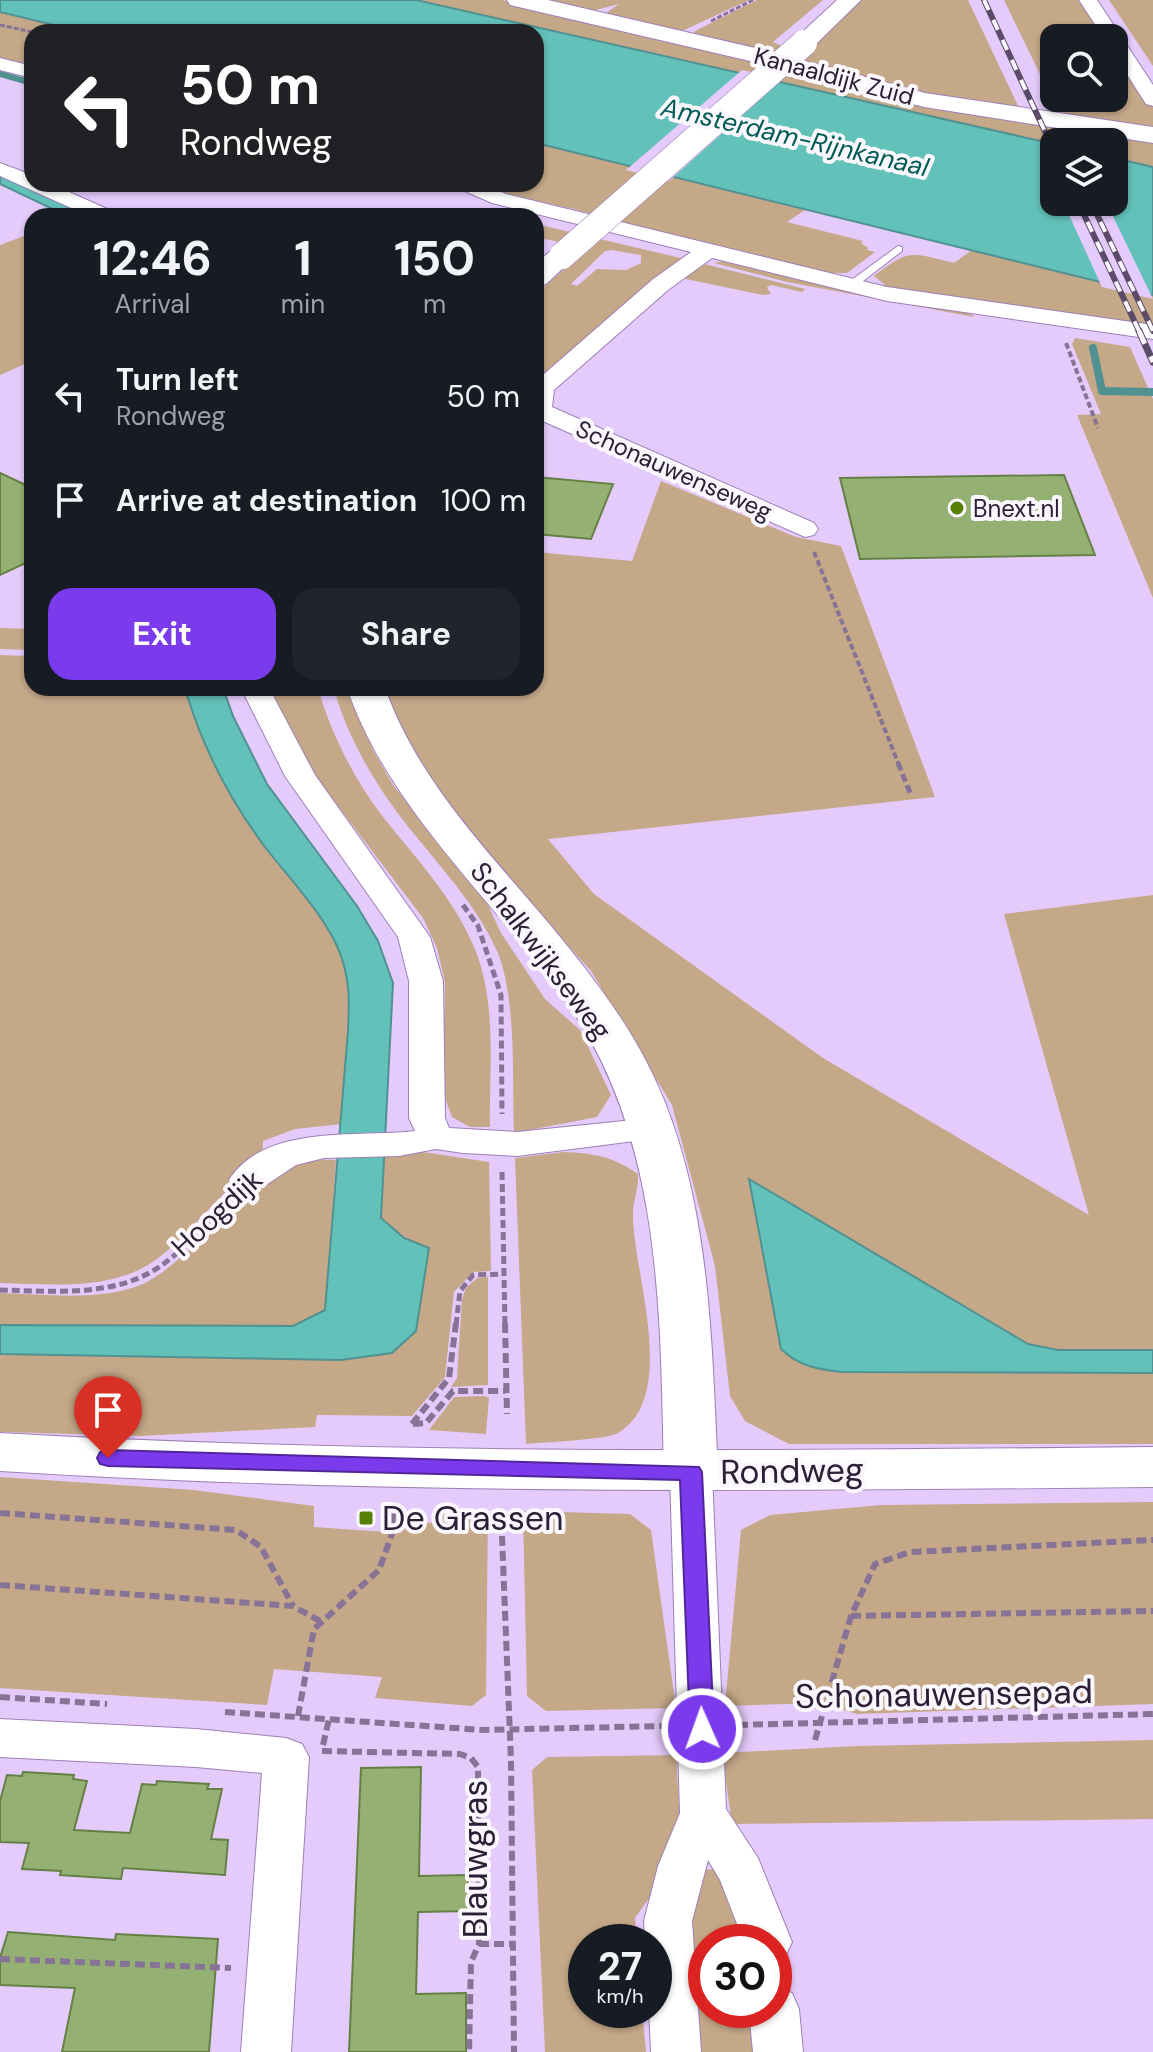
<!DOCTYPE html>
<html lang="en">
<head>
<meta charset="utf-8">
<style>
  :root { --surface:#171b24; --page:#20242c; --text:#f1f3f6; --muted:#9ea1a6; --accent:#7c3aed }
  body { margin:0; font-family:"DM Sans",sans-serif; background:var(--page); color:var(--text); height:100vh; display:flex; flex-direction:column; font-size:30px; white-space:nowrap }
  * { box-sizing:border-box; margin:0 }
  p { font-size:26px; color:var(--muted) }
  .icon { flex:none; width:44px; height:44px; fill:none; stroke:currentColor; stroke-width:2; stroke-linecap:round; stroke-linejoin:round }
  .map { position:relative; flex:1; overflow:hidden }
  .details { position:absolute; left:24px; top:208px; width:520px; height:488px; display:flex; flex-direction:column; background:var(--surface); border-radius:24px; box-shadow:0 2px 6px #0004 }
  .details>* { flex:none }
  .banner { position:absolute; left:24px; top:24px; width:520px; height:168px; border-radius:24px; box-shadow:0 2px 6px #0004; background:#202124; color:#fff; overflow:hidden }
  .buttons { position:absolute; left:1040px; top:24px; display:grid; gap:16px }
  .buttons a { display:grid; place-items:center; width:88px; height:88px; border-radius:16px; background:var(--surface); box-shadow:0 2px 6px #0004; font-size:40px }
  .speed { position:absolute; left:568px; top:1924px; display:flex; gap:16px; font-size:40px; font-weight:700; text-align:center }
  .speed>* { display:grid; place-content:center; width:104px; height:104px; border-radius:50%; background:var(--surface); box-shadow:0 2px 6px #0004; line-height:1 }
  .speed small { font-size:20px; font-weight:400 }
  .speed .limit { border:12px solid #d22; background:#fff; color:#111 }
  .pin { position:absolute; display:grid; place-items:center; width:68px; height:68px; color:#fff; margin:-82px -34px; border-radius:50% 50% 50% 0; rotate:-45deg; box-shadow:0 0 8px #0007 }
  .pin .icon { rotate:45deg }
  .me { position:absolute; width:88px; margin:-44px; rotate:358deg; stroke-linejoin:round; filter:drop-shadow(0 0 6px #0008) }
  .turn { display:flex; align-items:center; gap:28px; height:168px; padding:0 24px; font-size:36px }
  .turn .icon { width:104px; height:104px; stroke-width:2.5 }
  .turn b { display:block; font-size:56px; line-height:68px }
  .eta { display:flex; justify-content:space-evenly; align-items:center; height:136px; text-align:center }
  .eta b { font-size:48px; font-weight:700; line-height:56px }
  .action { display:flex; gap:16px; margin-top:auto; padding:16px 24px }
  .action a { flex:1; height:92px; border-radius:24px; background:var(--accent); color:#fff; font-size:32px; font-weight:700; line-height:92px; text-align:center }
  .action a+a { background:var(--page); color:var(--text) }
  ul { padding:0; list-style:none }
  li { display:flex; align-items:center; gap:24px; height:104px; padding:0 24px }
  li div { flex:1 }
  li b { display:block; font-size:30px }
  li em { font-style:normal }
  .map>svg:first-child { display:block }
</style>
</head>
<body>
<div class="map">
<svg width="1153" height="2052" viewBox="0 0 1153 2052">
  <rect width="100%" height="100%" fill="#e5cbfc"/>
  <g fill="#c5a888" fill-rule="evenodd">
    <path d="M416,0H502L602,22L839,84L1153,140V167L1114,158V142L1054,144Z"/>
    <path d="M540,0H749L680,32L609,17L606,13L619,4L588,12Z"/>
    <path d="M757,0H823L773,42L782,46L836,24L861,0H968L1021,112L974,105L693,36L695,31Z"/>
    <path d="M1004,0H1082L1107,38H1054V98L1051,97Z"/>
    <path d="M1109,0H1153V66Z"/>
    <path d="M0,12L83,32H32V69L0,61Z"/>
    <path d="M1114,48L1153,107V130L1066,117L1056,98H1114Z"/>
    <path d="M536,143L805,210L787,222L863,241L861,243L868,248L867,250L875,252L847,273H833L828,276L573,209L501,193L481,184H536Z"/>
    <path d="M536,224L685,259L536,381V294L588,248L545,239L536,246ZM611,250L641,255V263L626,270L597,269L577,286L571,284L605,251Z"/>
    <path d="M32,233V361L0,375V245Z"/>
    <path d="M972,250L1153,295V327L884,287L885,285L874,276C910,248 911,253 954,263Z"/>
    <path d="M727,260L883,299L970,313L974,317L787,282L714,263Z"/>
    <path d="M700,263L805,289L802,292L771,285L767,287L771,294L763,295L676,277Z"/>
    <path d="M1075,338L1130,347L1153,399V598L1077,415L1101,414L1072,344Z"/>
    <path d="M661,481L796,537L841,546L935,797L548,839L594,894L823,1058L1089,1215L1004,914L1153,895V1350H1058L1028,1344L750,1180L805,1366L841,1372L1153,1373V1444H789L745,1421L730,1396L715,1266L672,1105L591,971L474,841L416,760L381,688H536V552L632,561Z"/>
    <path d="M0,628L32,629V650L0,649Z"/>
    <path d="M0,655L32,656V688H185C200,744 230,798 264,845C292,883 330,920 345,966C358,1010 346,1078 343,1124L295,1129L263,1141L262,1163C221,1188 195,1231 157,1259C112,1292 52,1284 0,1283Z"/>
    <path d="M271,688H318C330,731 353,777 380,813C415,858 455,898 476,952C497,1005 489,1071 490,1127H470L452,1117L443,1093L445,982L437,948L423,918L306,764Z"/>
    <path d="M334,688H348L373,750L393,785L487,903L501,933L545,999L580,1030L611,1095L597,1117L514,1133C512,1082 517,997 497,951C473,897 428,855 394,808C369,774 344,728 334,688Z"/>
    <path d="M423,1152L489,1162L491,1271L473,1272L454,1292L445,1377L412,1416L317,1415L315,1427L141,1436L0,1432V1354L341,1360L404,1238L381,1219L383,1157Z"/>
    <path d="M564,1152C593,1153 614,1157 638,1174C639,1187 634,1198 633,1211C631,1268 681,1395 618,1433C605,1440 544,1442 526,1444L515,1158Z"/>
    <path d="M307,1159L336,1160L325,1310L293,1326L0,1325V1293C44,1294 93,1301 135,1287C176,1274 230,1204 267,1176C277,1168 294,1164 307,1159Z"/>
    <path d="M488,1277V1385L451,1387L457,1378L462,1299L466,1288L477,1278Z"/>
    <path d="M484,1396L489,1398L486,1434L429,1430L454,1397Z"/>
    <path d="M0,1477L194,1490L314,1506V1527L401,1533L406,1520L441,1524L444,1510L488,1511L486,1695L472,1706L375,1698L382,1677L274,1669L267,1705L0,1688Z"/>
    <path d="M1153,1502V1704L857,1714L819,1703L725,1706L741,1530L770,1515L881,1505Z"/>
    <path d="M523,1511L630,1514L651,1530L676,1708L546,1711L527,1696Z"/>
    <path d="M1153,1740V1819L732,1824L722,1753L857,1746Z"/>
    <path d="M676,1755L680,1820L662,1880L635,1918L637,1942H586V2010H642L646,2052H545L532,1770L547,1757Z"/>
    <path d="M715,1869L751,1942H706V2010H759L763,2052H690L683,1939L702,1870Z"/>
  </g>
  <g fill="#62c1b9" stroke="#529192" stroke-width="2">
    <path d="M0,0H416L1054,144V202H1114V158L1153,167V295L536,143V32H83L0,12Z"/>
    <path d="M0,176L90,216H61V213L0,184Z"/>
    <path d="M185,688H223L233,716L267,784L357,906L378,941L393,983L381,1218L404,1238L429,1248L416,1331L392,1353L341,1360L0,1354V1325L293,1326L325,1310L348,1031C349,1010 350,990 345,970C336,926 292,882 265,847C230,800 201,744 185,688Z"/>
    <path d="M749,1179L1028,1344L1058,1350H1153V1373L841,1372C816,1369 799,1366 781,1349Z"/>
  </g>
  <g fill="#e5cbfc">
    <path d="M742,70L783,79L669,181L626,170Z"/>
    <path d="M1063,202H1106L1153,299L1102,287Z"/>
  </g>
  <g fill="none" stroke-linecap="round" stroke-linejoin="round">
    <g stroke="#529192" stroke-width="6">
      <path d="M0,74L32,83"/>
      <path d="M425,184L436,187"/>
    </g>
    <path stroke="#529192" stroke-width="8" d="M1093,348L1102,391L1153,392"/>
  </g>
  <g fill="#94b173" stroke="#658045" stroke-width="2">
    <path d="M0,473L32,488V560L0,575Z"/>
    <path d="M1064,475L1095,555L860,559L840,478Z"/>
    <path d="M536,477L613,484L591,539L536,534Z"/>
    <path d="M421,1767L419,1876L468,1875L467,1911L418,1912L416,1994L466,1993V2052H349L361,1768Z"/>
    <path d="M23,1772L74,1775L73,1779L87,1781L74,1830L130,1833L142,1784L156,1785L157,1781L209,1784L207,1789H222L211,1839L228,1840L225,1875L123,1868L121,1879L60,1875L61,1871L22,1869L29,1843L0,1842V1801L7,1775L22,1776Z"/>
    <path d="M8,1932L115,1940L116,1934L218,1939L209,2052H62L75,1988L0,1985V1958Z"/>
  </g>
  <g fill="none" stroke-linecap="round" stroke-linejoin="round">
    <g stroke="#9d7fb8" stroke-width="2">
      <path id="service" d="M898,246L902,247V251L854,288H846V284Z"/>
    </g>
    <g stroke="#9d7fb8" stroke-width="2">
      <g id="minor">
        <path d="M1079,0H1097L1153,85V106L1146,104L1114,54V38H1104Z"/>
        <path d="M0,58L32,66V78L0,70Z"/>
        <path d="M0,163L32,175V184H51L114,212L118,216H89L0,176Z"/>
        <path d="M455,184H482L506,194L887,287L1153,325V339L887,301L712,258L668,290L554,390L552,407L814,523L818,529L814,535L805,537L536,418V381L652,280L691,252L492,203L458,188Z"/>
        <path d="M241,688H269L315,775L430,937L443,981L445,1118L449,1128L517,1132L653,1118L666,1121L671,1129L666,1137L517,1156L463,1153L436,1149L399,1156L324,1158L296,1165L260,1189L247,1192L234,1189L229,1180C265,1123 359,1138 415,1131L409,1118V981L398,937L285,776Z"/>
        <path d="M691,1457L706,1461L712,1472L726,1809L758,1858L792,1942L785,1957L774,1961V1942H744L720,1880L708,1860L692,1921L701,2052H651L649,2010H654V1942H645L644,1921L658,1866L680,1813L670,1472L676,1461Z"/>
        <path d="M0,1719L196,1729L286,1738L302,1744L309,1757L291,2052H241L262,1773L196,1767L0,1757Z"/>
        <path d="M774,1987L792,1993L799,2009L803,2052H753L749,2010H774Z"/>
      </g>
    </g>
    <g stroke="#9d7fb8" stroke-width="2">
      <g id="tertiary">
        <path d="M507,0H548L755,48L925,93L1153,127V143L924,107L750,61L510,5Z"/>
        <path d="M837,0H861L812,48H796L792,43L796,38Z"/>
        <path d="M562,248L572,250L576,256L546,284L536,287V263L552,250Z"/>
        <path d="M347,688H385C424,798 515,876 584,967C607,997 630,1029 647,1063C711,1187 711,1336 718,1472L710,1486L691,1492L672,1486L664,1472C660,1314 663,1140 568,1004C494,899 390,812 347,688Z"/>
      </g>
    </g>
    <g stroke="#9d7fb8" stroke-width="2">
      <path id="secondary" d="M0,1433C384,1455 769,1451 1153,1447V1487C769,1491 384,1495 0,1471Z"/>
    </g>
    <g stroke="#867396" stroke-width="3" stroke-dasharray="5 2" stroke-linecap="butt">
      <path d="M711,21L753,0"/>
      <path d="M0,25L32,32"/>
    </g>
    <g stroke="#867396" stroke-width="4" stroke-dasharray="6 3" stroke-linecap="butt">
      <path d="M1066,343L1098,428"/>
      <path d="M814,552L899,765"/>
    </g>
    <g stroke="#867396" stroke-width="5" stroke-dasharray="8 4" stroke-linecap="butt">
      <path d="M898,763L911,795"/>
      <path d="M463,905L478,926L501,995L502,1114"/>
      <path d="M502,1172L505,1325"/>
      <path d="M0,1290C54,1291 116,1298 162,1265C187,1247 207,1222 228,1200"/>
      <path d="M456,1325L460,1291L473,1275L503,1274"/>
    </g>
    <g stroke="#867396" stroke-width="6" stroke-dasharray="10 5" stroke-linecap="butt">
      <path d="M505,1323L507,1414"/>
      <path d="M412,1424L449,1378L456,1323"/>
      <path d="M413,1424L426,1423L453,1391H505"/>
      <path d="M0,1513L236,1530L261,1547L293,1606"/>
      <path d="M502,1536L511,1761L514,2052"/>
      <path d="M0,1585L293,1606L320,1621"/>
      <path d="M851,1616L1153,1611"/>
      <path d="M0,1697L107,1704"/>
      <path d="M225,1712L483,1730L662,1726"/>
      <path d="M298,1716L314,1629L379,1570L392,1534L393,1513"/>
      <path d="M738,1725L1153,1714"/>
      <path d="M815,1740L851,1616L875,1564L910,1552L1153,1540"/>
      <path d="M323,1745L329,1719"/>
      <path d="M322,1751L460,1754L471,1758L478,1767L479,1944L471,1962L469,2052"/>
      <path d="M479,1944H514"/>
      <path d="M0,1959L231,1968"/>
    </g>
    <use href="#service" fill="#fff" fill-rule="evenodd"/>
    <use href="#minor" fill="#fff" fill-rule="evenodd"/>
    <use href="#tertiary" fill="#fff" fill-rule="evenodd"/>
    <use href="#secondary" fill="#fff" fill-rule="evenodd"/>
    <g stroke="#5b4b69" stroke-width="6">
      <g id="rail-far1">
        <path d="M984,0L1054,151"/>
        <path d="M1078,202L1140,333"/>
        <path d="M1091,202L1153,331"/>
      </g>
    </g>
    <g stroke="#5b4b69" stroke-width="7">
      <path id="rail" d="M1139,331L1153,362"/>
    </g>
    <use href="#rail-far1" stroke="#faf7fd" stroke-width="4" stroke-dasharray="11" stroke-linecap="butt"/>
    <use href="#rail" stroke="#faf7fd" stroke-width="5" stroke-dasharray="14" stroke-linecap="butt"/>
    <g stroke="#9d7fb8" stroke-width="27" stroke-linecap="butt">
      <path id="tertiary-bridge" d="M562,256L804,43"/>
    </g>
    <use href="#tertiary-bridge" stroke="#fff" stroke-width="26"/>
  </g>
  <path fill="#7c3aed" stroke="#51269a" stroke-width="2" d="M108,1450L699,1467L702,1472L714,1729L710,1736L702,1739L693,1736L690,1729L680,1480L108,1466L100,1464L97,1458L100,1452Z"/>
  <g fill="#568001" stroke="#faf7fd" stroke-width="3">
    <circle cx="957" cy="508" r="8"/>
    <rect x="358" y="1510" width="16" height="16" rx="4"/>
  </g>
  <g text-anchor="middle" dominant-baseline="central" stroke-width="8" stroke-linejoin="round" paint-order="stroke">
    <g font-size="24" fill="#2c2037" stroke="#faf7fd">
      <text transform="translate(834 76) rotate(15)">Kanaaldijk Zuid</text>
      <text transform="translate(674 470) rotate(24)">Schonauwenseweg</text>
    </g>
    <g font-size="24" fill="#2c2037" stroke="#faf7fd" text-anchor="start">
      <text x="973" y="508">Bnext.nl</text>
    </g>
    <g font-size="26" font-style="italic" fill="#005a55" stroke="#faf7fd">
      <text transform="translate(795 137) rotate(13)">Amsterdam-Rijnkanaal</text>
    </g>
    <g font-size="28" fill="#2c2037" stroke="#faf7fd">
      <text transform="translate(541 951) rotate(53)">Schalkwijkseweg</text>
      <text transform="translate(217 1213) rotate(-43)">Hoogdijk</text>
    </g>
    <g font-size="34" fill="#2c2037" stroke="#faf7fd">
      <text transform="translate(792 1471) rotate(-1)">Rondweg</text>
      <text transform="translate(944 1694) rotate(-1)">Schonauwensepad</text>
      <text transform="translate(475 1859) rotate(-90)">Blauwgras</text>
    </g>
    <g font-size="34" fill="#2c2037" stroke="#faf7fd" text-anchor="start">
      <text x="382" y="1518">De Grassen</text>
    </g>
  </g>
</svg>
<div class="buttons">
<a><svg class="icon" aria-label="search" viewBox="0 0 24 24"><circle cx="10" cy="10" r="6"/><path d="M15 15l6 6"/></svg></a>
<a><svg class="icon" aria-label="layers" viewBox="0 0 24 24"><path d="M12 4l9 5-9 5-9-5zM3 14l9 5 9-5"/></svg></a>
</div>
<div class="speed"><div>27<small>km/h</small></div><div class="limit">30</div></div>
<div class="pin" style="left:108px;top:1458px;background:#d93025"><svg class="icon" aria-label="arrive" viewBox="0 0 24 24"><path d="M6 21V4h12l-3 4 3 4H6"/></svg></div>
<svg class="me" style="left:702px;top:1729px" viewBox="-20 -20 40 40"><circle r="17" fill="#7c3aed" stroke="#fff" stroke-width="3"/><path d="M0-11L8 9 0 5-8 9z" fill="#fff"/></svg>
<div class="banner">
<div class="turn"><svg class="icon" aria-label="left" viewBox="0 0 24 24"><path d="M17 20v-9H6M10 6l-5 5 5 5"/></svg><div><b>50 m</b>Rondweg</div></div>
</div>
<section class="details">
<div class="eta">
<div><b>12:46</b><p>Arrival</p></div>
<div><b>1</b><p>min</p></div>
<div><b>150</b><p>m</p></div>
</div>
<ul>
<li><svg class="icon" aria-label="left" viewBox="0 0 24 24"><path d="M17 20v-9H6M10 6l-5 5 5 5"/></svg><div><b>Turn left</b><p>Rondweg</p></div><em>50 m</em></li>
<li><svg class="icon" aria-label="arrive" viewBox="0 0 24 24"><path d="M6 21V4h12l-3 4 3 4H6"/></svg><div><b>Arrive at destination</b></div><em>100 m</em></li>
</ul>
<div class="action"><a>Exit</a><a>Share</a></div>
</section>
</div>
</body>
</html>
